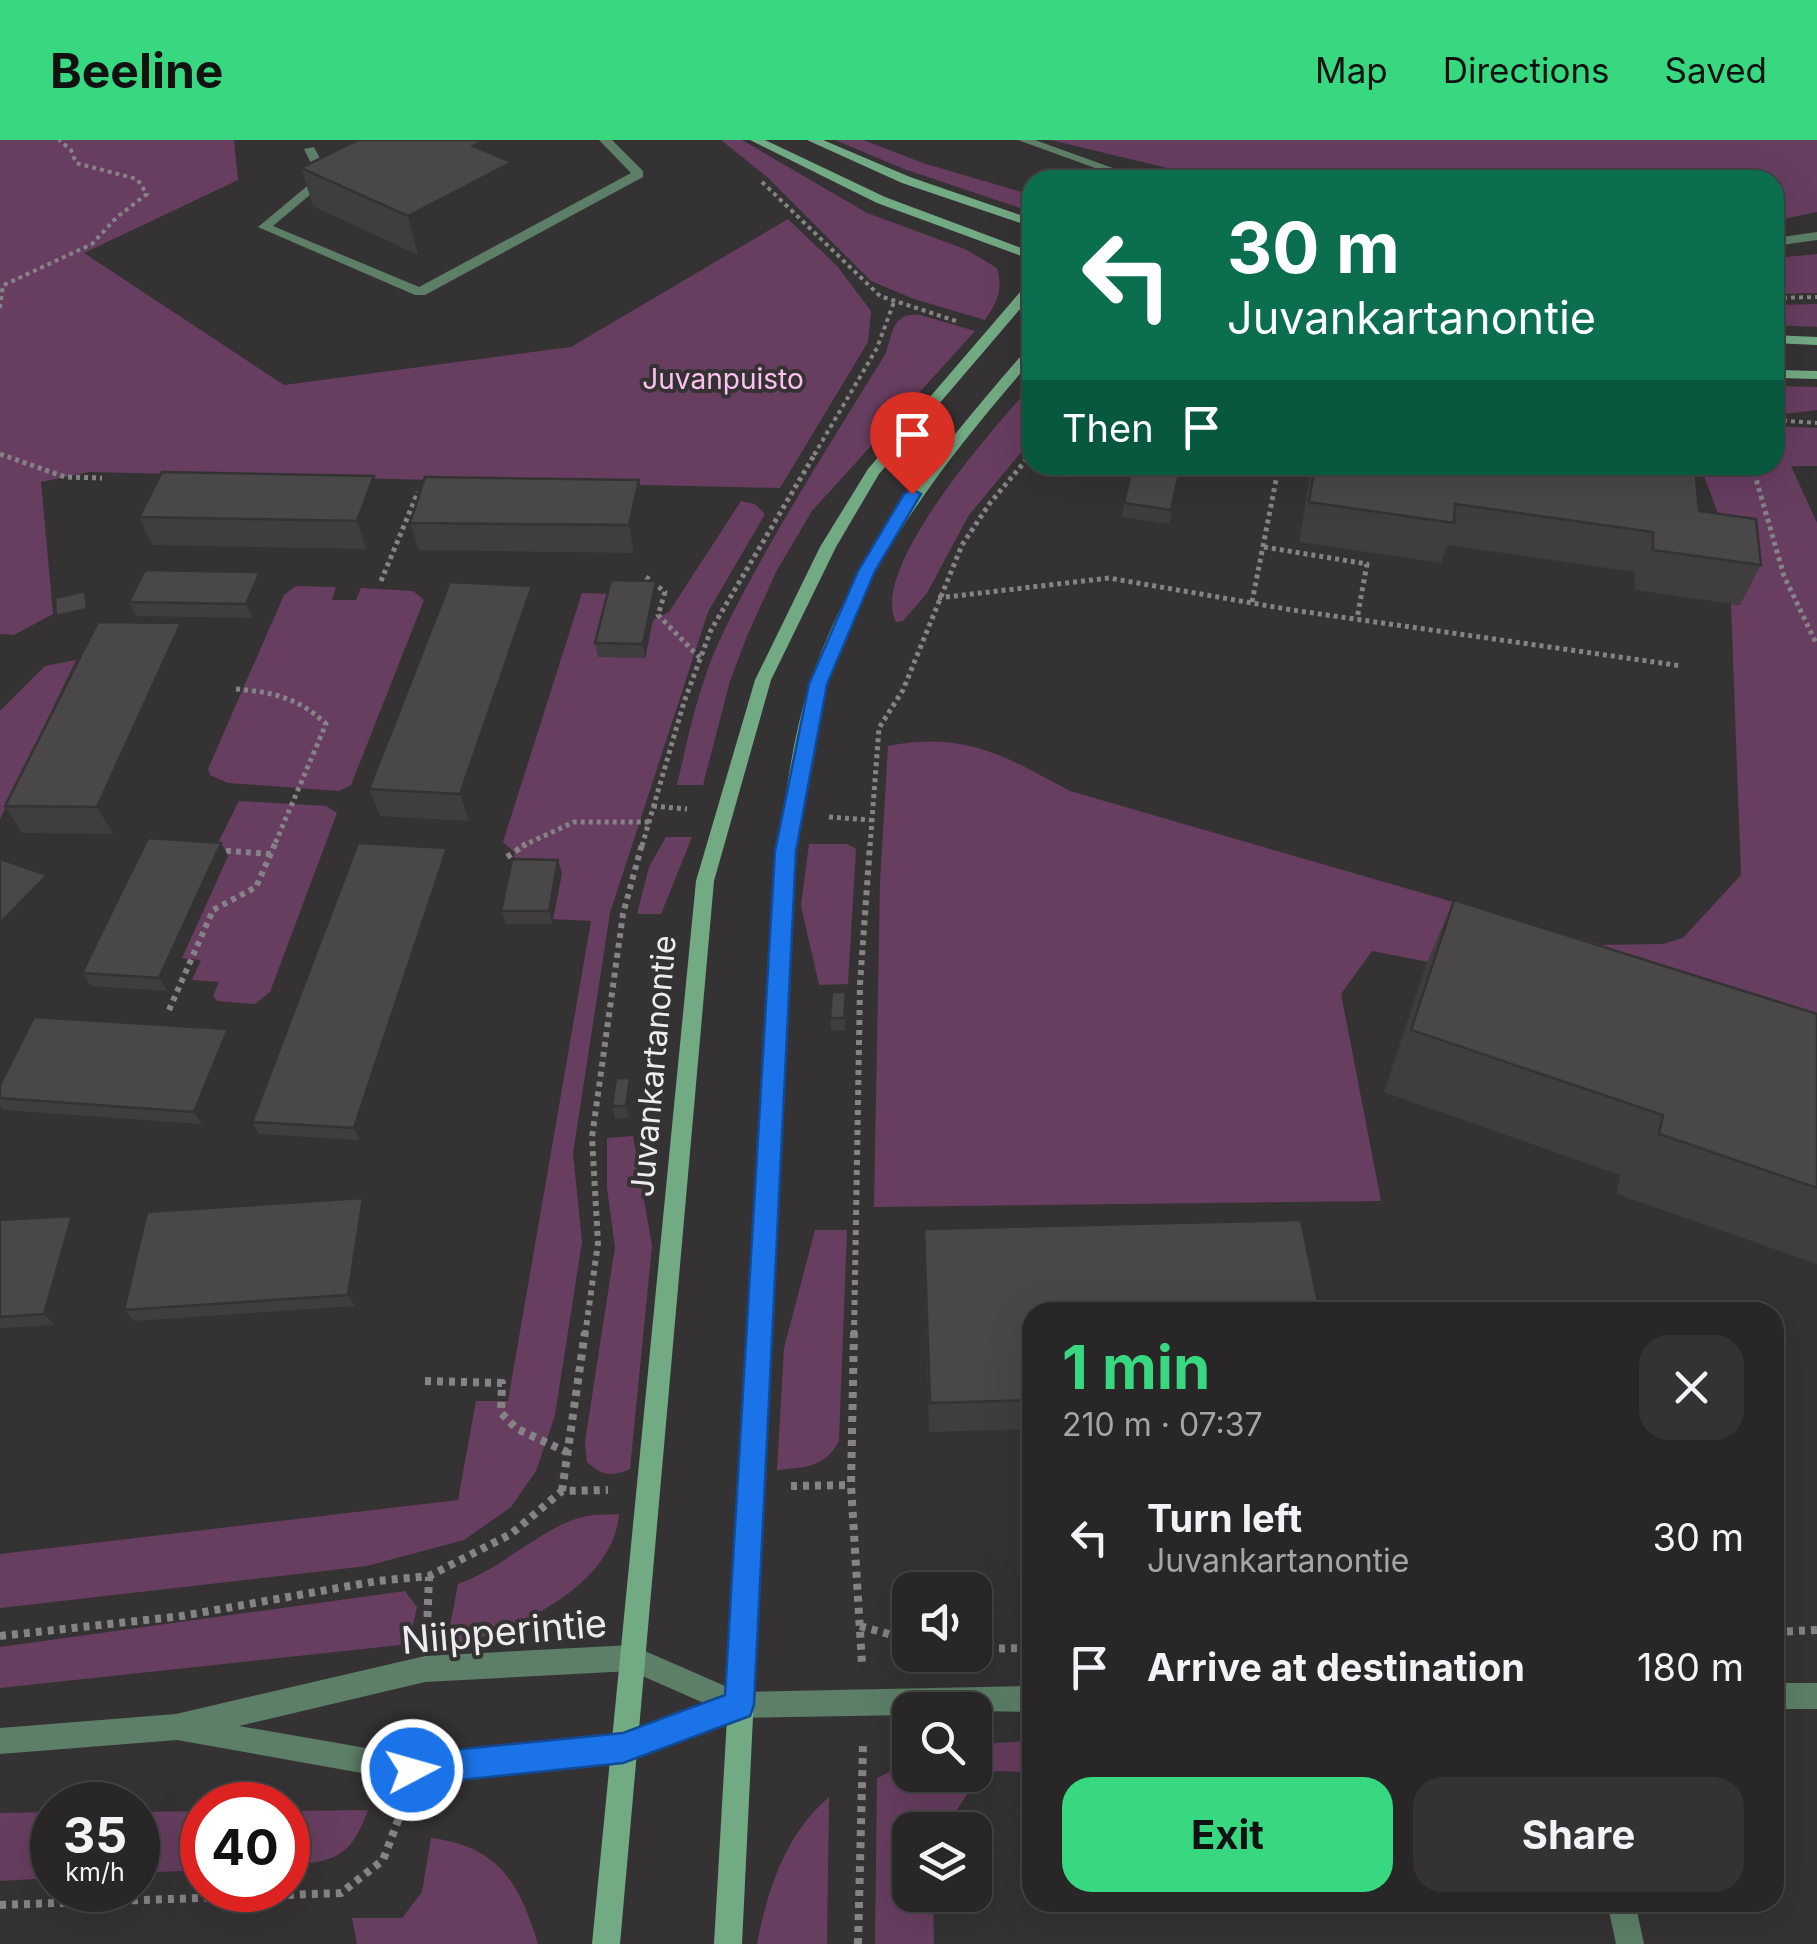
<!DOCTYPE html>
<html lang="en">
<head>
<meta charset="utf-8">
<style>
  :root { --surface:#282627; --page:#343233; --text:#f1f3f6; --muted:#a5a5a7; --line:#444344; --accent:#37d880 }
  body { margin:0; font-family:Inter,sans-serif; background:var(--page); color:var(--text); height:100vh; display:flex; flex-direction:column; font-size:38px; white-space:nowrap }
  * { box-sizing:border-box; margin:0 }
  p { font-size:32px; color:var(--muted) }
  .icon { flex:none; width:55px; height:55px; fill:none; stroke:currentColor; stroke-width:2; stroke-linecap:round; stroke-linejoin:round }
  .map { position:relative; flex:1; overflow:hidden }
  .panel { position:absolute; left:1022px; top:1162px; width:762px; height:610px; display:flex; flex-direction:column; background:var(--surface); border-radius:30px; box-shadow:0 10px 40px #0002,0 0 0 2px var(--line) }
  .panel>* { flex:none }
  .top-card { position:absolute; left:1022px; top:30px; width:762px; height:305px; border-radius:30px; box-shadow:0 10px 40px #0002,0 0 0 2px var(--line); background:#0b6e4f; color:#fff; overflow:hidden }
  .fabs { position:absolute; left:892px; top:1432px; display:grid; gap:20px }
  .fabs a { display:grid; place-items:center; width:100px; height:100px; border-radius:20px; background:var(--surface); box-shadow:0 10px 40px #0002,0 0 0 2px var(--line); font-size:50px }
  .speed { position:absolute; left:30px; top:1642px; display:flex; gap:20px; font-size:50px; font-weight:700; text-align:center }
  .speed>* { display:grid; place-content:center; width:130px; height:130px; border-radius:50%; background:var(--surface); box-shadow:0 10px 40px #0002,0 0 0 2px var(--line); line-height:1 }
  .speed small { font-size:25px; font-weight:400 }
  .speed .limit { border:15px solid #d22; background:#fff; color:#111 }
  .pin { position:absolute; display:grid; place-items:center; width:85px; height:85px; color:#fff; margin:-102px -42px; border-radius:50% 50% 50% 0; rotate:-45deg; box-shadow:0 0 10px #0007 }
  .pin .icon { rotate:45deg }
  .me { position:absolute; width:110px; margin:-55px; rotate:84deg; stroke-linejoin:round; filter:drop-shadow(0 0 8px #0008) }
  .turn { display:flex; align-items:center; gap:35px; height:210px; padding:0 40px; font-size:45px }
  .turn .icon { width:130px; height:130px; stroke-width:2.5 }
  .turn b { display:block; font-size:70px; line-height:85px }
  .then { display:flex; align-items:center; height:95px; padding:0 40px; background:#0003; gap:20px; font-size:38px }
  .round { display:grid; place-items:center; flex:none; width:105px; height:105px; border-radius:30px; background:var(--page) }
  .summary { display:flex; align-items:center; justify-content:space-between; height:170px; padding:0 40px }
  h1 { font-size:60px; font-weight:700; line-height:75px; color:var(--accent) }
  .action { display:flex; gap:20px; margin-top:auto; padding:20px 40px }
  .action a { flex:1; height:115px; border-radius:30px; background:var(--accent); color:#111; font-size:40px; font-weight:700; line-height:115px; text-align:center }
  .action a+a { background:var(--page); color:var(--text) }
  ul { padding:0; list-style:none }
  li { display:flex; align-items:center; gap:30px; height:130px; padding:0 40px }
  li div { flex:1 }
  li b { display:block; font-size:38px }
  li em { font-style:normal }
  header { display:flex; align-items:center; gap:60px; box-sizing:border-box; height:140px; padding:0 50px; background:var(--accent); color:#111 }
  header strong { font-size:48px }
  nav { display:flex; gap:55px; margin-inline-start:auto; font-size:35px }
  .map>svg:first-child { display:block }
</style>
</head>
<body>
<header>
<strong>Beeline</strong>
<nav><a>Map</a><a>Directions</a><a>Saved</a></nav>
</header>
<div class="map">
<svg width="1817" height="1804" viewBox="0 0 1817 1804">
  <rect width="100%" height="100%" fill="#353234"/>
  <g fill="#673e60">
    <path d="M0,0H234L238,40L84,113L284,245L571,207L788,79L837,126L871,171L868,202L780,348L89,332L41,342L53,474L14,495L0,494Z"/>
    <path d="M721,0H742L867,73L965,109L997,128C1003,150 998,161 985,180L914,159L871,141L767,37Z"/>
    <path d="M835,0H863L923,23L1032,55V72L904,29Z"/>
    <path d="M1051,0H1817V72L1775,81V40H1217Z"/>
    <path d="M1817,114V153L1775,154V118Z"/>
    <path d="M1817,164V187L1775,185V165Z"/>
    <path d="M920,175L975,191L812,371L776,432L747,496L730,541L703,645H677C689,593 700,539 724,491C771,395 830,304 886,213C893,191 893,172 920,175Z"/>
    <path d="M1032,245V299L969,375L927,453L903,481L896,482C868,428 997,284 1032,245Z"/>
    <path d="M1775,246L1817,247V270L1775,275Z"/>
    <path d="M1775,286L1817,288V326H1791L1817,383V941L1439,824L1372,811L1341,854L1381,1061L874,1067L880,743L888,606C965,591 1005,616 1070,651L1602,805L1663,804L1683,798L1741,735L1731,464L1740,465L1735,420L1700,325H1775Z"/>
    <path d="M741,361L755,364L765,374L708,472L610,773L573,1013L582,1102L555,1275L536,1331L511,1367L464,1400L367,1426L0,1468V1414L458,1360L476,1261H508L591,781L553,779L516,733L514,712L503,702L582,453L613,454L645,518L653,480L669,472Z"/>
    <path d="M296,446L336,447L332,460H356L361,448L413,451L424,460L351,645L339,651L228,643L210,635L208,629L284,455Z"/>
    <path d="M76,520L0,679V571L45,526Z"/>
    <path d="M239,661L326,666L337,673L270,852L255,864L217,861L213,856L219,842L192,840L201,820L181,818L227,717L212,715Z"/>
    <path d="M666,697H692L661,774H637L649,727Z"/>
    <path d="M809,704H847L856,709L848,844L819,845L801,766Z"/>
    <path d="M633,996L652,1106L630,1329C610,1337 603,1336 587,1322L585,1302L615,1107L607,1048V998Z"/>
    <path d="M815,1090H847L839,1301C824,1328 806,1327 777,1330L784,1208Z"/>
    <path d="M619,1374C613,1449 509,1493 446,1507L458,1444C502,1429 546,1384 586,1376C597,1374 609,1375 619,1374Z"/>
    <path d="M405,1451L417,1467L409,1504L0,1548V1507Z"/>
    <path d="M1032,1601V1632L983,1631L943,1690H910V1755H933L934,1804H875L877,1638L910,1622V1635H975V1604Z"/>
    <path d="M829,1657L827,1804H757C768,1748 785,1695 829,1657Z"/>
    <path d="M368,1670C351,1717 335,1722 288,1725V1671Z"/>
    <path d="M202,1671V1730L138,1733V1672Z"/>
    <path d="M52,1672V1738L0,1741V1673Z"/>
    <path d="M431,1698C499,1707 519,1742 538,1804H357L352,1778H402L422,1752Z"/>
  </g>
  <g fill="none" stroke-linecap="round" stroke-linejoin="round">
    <g stroke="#858385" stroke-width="4" stroke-dasharray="4 4" stroke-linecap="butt">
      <path d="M762,42L880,156L959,182"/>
      <path d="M4,145L92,104L117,77L147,54L137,39L76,23L71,10L59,0"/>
      <path d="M1775,158L1817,157"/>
      <path d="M0,168L3,145"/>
      <path d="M1775,280L1817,283"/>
      <path d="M814,315L877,208L894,162"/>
    </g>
    <g stroke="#858385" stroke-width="5" stroke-dasharray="4 4" stroke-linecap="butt">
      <path d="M0,314L65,337L102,338"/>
      <path d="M1752,325L1784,436L1817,505"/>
      <path d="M1264,407L1367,424L1357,479"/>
      <path d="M646,437L665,452L658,475L700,518"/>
      <path d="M381,441L418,352"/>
      <path d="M938,458L1109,438L1292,470L1682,526"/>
      <path d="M1252,462L1279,325"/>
      <path d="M236,549C273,552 299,558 326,584L274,706"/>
      <path d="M653,666L687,669"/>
      <path d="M829,677L870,680"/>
      <path d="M522,706L574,682H649"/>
      <path d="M642,706L684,562L711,490L816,312"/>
      <path d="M870,706L879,588L903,550L962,405L990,363L1032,313"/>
    </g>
    <g stroke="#858385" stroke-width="6" stroke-dasharray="5 5" stroke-linecap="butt">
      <path d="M216,710L271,714"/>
      <path d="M507,717L526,704"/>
      <path d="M169,870L213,770L256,747L275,704"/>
      <path d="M585,1195L598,1103L592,997L623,774L642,704"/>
      <path d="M854,1195L860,844L870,704"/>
    </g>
    <g stroke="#858385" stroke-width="8" stroke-dasharray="6 6" stroke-linecap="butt">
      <path d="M854,1192L851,1345L862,1523"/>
      <path d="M425,1241L502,1243L501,1273L517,1289L567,1312"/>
      <path d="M791,1346L851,1345"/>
      <path d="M562,1351L585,1192"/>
      <path d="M860,1486L910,1500"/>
      <path d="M427,1489L429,1437"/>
      <path d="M1775,1492L1817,1490"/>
      <path d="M0,1496L182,1476L377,1441L429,1436L511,1394L562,1351L608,1350"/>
      <path d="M975,1509L1032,1508"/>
      <path d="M0,1765L341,1753L383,1720L402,1670"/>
      <path d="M858,1804L863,1605"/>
    </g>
    <g fill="#5d7f67" fill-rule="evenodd">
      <path d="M599,0H612L643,31V37L425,155H415L258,87L318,37L304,9L314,7L330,38L273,86L419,147L631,33Z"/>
      <path d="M1018,0H1035L1146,40H1128Z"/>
    </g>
    <g fill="#5d7f67" fill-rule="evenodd">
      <path d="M1817,92V100L1775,106V98Z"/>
      <rect x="1775" y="1543" width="42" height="26"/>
      <path d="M1032,1546V1572L910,1570V1575L739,1578L730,1574L726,1565L730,1556L739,1552Z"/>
      <path d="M1607,1762H1635L1644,1804H1616Z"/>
    </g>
    <path fill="#5d7f67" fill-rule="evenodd" d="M631,1505L748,1556L752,1565L748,1574L623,1621L412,1642L177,1600L0,1614V1588L176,1574L425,1516ZM631,1531L706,1564L623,1595L412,1616L239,1586L425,1542Z"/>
    <g fill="#72aa84" fill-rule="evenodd">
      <path d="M750,0H765L885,57L1032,112V120L877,63Z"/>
      <path d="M807,0H823L910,37L1032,79V87L902,43Z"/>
      <path d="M1032,143V155L879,334L836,407L771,540L714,741L620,1804H592L696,741L755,540L820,407L868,329L1027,144Z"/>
      <path d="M1775,195L1817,197V205L1775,203Z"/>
      <path d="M1032,208V220C947,318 866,420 826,546C809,599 804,656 795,711L742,1804H714L777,711C786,656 792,600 809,546C852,416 938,311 1027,209Z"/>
      <path d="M1775,230L1817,231V239L1775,238Z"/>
    </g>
  </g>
  <g fill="#403d3f">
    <path d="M358,0H554L555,6L513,28L519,60L418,115L313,66L301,28Z"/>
    <path d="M1181,325L1169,384L1122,377L1124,363Z"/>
    <path d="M1312,325H1695L1699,371L1761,425L1740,465L1635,450V432L1447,405L1441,423L1299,402Z"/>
    <path d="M374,336L383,364L366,409L152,405L139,377Z"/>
    <path d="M639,340L643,368L634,413L419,410L410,383Z"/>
    <path d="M266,446L252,478L136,476L129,462Z"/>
    <path d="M532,446L538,474L469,681L380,676L369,649Z"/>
    <path d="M658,455L645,518L598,517L595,503Z"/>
    <path d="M194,511L113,694L22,693L5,666Z"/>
    <path d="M221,703L228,716L167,851L91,846L82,833Z"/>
    <path d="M447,708L452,721L360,1000L259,994L252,982Z"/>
    <path d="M562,733L552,784H506L501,771Z"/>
    <path d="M1454,760L1817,874V1124L1617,1054L1620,1035L1384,952L1426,825Z"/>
    <path d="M846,852L845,891L831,890L830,878Z"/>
    <path d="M236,902L202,984L4,970L0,966V945Z"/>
    <path d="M630,938L634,950L629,978L615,979L612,966Z"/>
    <path d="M363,1058L370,1070L355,1166L134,1181L124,1170Z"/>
    <path d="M0,1080L82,1088L55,1185L0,1188Z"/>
    <path d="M924,1089L1032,1172V1289L929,1292L924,1122Z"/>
  </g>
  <g fill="#343233">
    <path d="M484,0H554L555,6L513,28L519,60L418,115L408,76L473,6Z"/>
    <path d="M374,336L383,364L366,409L357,381Z"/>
    <path d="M639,340L643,368L634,413L629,385Z"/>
    <path d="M260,432L266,446L252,478L246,464Z"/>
    <path d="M656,441L658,455L645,518L643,504Z"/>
    <path d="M532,446L538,474L469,681L460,654Z"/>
    <path d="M85,451L92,465L95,483L64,490L56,476Z"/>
    <path d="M181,483L194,511L113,694L97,667Z"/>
    <path d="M221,703L228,716L167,851L159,838Z"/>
    <path d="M447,708L452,721L360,1000L354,988Z"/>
    <path d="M558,720L562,733L552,784L549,771Z"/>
    <path d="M47,735L64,762L0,830V783Z"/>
    <path d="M228,889L236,902L202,984L194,972Z"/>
    <path d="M630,938L634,950L629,978L626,966Z"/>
    <path d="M363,1058L370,1070L355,1166L348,1155Z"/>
    <path d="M72,1076L82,1088L55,1185L44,1174Z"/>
  </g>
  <g fill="#4a4749" stroke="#343233" stroke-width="2.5">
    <path d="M358,0H484L473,6L512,22L408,76L301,28Z"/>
    <path d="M1133,325H1181L1171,370L1124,363Z"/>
    <path d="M1315,325H1695L1699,371L1756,379L1761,425L1653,410V392L1455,364L1454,383L1309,362Z"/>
    <path d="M162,332L374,336L357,381L139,377Z"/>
    <path d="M425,337L639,340L629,385L410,383Z"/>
    <path d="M145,430L260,432L246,464L129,462Z"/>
    <path d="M611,440L656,441L643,504L595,503Z"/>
    <path d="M450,442L532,446L460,654L369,649Z"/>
    <path d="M85,451L87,469L56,476L55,458Z"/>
    <path d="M98,482L181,483L97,667L5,666Z"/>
    <path d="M148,698L221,703L159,838L82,833Z"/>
    <path d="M358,703L447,708L354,988L252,982Z"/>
    <path d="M0,719L47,735L0,783Z"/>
    <path d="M512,719L558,720L549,771H501Z"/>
    <path d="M1454,760L1817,874V1048L1659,994L1663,975L1411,890Z"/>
    <path d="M832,852H846L844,878H830Z"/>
    <path d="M34,877L228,889L194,972L0,958V945Z"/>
    <path d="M616,938H630L626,966H612Z"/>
    <path d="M363,1058L348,1155L124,1170L147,1072Z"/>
    <path d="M72,1076L44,1174L0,1177V1080Z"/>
    <path d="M1301,1080L1320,1172H1032V1260L930,1263L924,1089Z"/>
  </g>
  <path fill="#1a73e8" stroke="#114b97" stroke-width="2.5" d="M912,349L921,354L875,431L827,544L796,711L754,1565L750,1576L623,1623L412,1645L401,1640L397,1630L401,1619L412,1614L623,1593L725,1555L775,711L809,544L858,431L904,354Z"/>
  <g text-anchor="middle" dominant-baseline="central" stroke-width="8" stroke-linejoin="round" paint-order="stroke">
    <g font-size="28" fill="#fcc1f1" stroke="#353234">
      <text x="723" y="239">Juvanpuisto</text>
    </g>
    <g font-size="32" fill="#eeecee" stroke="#353234">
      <text transform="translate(653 926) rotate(-85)">Juvankartanontie</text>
    </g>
    <g font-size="38" fill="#eeecee" stroke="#353234">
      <text transform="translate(504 1491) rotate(-5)">Niipperintie</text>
    </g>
  </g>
</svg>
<div class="fabs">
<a><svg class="icon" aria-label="sound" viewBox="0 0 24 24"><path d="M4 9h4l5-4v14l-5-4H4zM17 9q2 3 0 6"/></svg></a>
<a><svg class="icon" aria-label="search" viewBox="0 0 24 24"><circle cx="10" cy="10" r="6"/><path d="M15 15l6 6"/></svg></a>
<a><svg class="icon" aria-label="layers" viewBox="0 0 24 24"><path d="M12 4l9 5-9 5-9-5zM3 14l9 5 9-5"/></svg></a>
</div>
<div class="speed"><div>35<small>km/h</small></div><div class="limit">40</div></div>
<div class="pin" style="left:912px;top:354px;background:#d93025"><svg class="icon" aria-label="arrive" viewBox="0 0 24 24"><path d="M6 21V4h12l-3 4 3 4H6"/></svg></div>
<svg class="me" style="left:412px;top:1630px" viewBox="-20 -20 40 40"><circle r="17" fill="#1a73e8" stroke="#fff" stroke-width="3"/><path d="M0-11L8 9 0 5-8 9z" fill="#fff"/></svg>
<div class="top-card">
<div class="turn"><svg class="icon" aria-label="left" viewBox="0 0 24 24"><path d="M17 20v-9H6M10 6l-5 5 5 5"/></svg><div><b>30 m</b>Juvankartanontie</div></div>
<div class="then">Then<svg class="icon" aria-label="arrive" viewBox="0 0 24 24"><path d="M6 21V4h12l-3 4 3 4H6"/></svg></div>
</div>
<section class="panel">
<div class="summary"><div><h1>1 min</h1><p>210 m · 07:37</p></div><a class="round"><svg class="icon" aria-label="close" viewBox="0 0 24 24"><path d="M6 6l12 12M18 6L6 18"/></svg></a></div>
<ul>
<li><svg class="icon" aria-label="left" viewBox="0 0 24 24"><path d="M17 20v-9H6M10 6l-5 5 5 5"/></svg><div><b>Turn left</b><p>Juvankartanontie</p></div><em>30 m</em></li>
<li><svg class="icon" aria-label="arrive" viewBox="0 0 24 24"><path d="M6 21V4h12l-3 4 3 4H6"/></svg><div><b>Arrive at destination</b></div><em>180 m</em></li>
</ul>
<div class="action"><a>Exit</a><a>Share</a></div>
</section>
</div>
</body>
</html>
